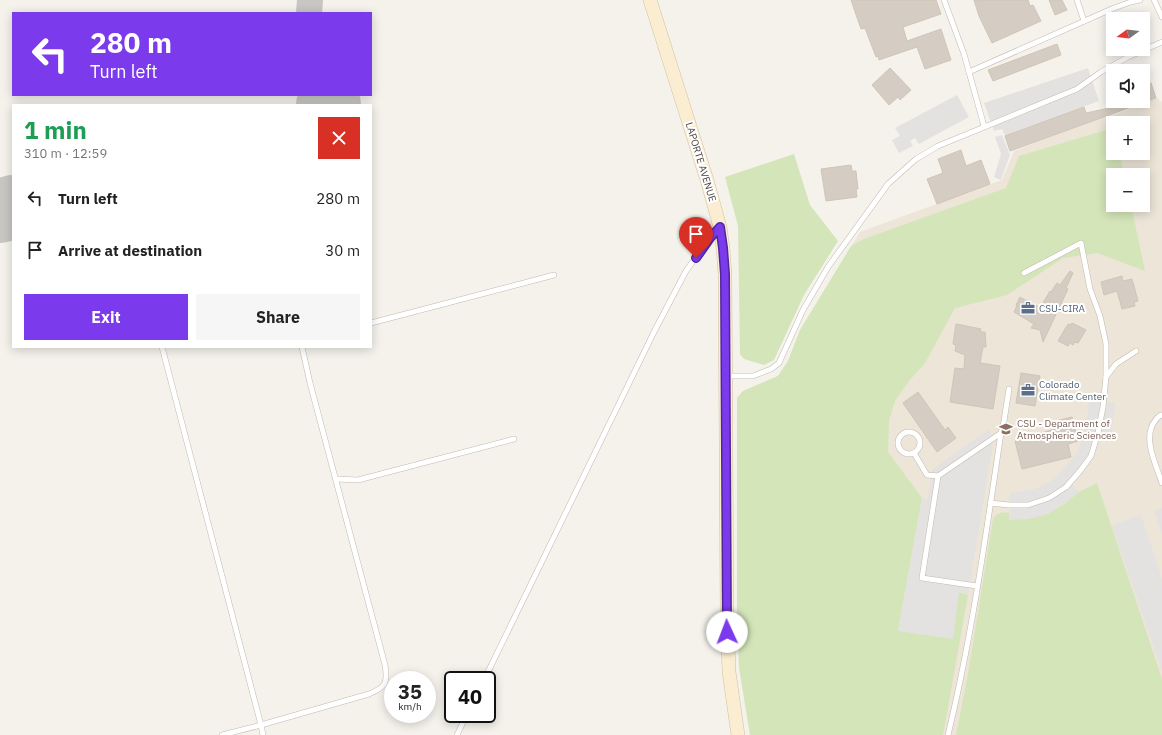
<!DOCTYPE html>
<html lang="en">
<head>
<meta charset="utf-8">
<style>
  :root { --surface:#fff; --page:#f6f6f6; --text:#222; --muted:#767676; --accent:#7c3aed }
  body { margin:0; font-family:"IBM Plex Sans",sans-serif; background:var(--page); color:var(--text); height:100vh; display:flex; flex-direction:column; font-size:15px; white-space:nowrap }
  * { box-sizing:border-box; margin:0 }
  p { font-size:13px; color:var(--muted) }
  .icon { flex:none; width:22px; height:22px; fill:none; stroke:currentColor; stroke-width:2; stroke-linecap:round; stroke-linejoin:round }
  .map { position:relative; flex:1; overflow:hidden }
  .drawer { position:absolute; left:12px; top:104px; width:360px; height:244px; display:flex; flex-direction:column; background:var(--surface); border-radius:0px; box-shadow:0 2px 10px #0003 }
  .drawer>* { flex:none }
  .top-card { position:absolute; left:12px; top:12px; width:360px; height:84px; border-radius:0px; box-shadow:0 2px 10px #0003; background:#7c3aed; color:#fff; overflow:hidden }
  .needle { width:26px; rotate:255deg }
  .fabs { position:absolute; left:1106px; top:12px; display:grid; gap:8px }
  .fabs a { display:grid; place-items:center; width:44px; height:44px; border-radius:0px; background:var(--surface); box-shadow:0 2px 10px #0003; font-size:20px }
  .speed { position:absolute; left:384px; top:671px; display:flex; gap:8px; font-size:20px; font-weight:700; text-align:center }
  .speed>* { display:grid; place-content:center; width:52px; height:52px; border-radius:50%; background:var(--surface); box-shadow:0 2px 10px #0003; line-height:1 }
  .speed small { font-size:10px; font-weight:400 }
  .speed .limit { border:2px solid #111; border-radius:6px; background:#fff; color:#111 }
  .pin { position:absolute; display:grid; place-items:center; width:34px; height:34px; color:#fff; margin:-41px -17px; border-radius:50% 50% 50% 0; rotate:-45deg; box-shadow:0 0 4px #0007 }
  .pin .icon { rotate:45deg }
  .me { position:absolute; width:44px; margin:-22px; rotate:358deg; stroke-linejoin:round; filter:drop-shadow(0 0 3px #0008) }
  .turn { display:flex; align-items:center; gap:14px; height:84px; padding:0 12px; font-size:18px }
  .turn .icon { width:52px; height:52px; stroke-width:2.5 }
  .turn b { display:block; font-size:28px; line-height:34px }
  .round { display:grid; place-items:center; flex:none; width:42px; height:42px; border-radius:0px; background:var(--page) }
  .overview { display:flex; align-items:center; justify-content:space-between; height:68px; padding:0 12px }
  h1 { font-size:24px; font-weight:700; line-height:30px; color:#1e9e55 }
  .cta { display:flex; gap:8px; margin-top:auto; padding:8px 12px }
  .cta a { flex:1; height:46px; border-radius:0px; background:var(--accent); color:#fff; font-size:16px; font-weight:700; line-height:46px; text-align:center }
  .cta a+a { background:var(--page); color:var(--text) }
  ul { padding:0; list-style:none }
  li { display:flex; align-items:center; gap:12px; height:52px; padding:0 12px }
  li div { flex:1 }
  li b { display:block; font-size:15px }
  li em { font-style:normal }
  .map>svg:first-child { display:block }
</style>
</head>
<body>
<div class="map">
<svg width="1162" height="735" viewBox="0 0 1162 735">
  <rect width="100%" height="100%" fill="#f5f2ec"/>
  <path fill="#ece5d8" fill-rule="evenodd" d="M1158,98L1160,102L1162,101V735H750L739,667L737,613V398L743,391L778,376L788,361L800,330L860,232L1002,180L1014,151L1090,121L1117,114ZM1113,123H1143V153H1113ZM1113,175H1143V205H1113Z"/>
  <g fill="#d4e5b9">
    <path d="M1113,128V153H1119L1124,175H1113V205H1131L1145,271L1097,253L1063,258L1007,295L955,308L925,363L909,381L895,401L889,421L888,452L922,498L898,631L959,592L968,595L943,735H750L739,667L737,613V398L743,391L778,376L788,361L800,330L851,246L864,239L1006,188L1019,156Z"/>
    <path d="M794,154L810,205L838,241L804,295L774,360L764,365L744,359L740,354L738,226L725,177Z"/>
    <path d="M1097,483L1162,679V735H956L968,674L993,519C998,512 1001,512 1009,513V520L1064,504L1079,492Z"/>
  </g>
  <g fill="#e4e2e0">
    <path d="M1088,68L1099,101L1005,136L1002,129L994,131L984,103Z"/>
    <path d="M957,95L969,117L919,144L915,138L910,141L913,146L899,153L892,140L900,136L895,128Z"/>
    <path d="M1002,135L1010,155L1001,180L994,177L1001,154L995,137Z"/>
    <path d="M1089,401L1115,403L1111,438L1103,436L1093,459L1072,486L1079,492L1064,504L1048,514L1028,519L1009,520L1010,493L1035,489L1054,479L1077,453L1086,428Z"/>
    <path d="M990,428L993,444L968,595L959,592L953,639L898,631L922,498L928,499L932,470Z"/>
    <path d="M1162,508V534L1154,511Z"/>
    <path d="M1141,515L1162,579V671L1112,525Z"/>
  </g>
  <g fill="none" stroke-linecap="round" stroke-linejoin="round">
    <g stroke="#c7c6c2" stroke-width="26">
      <path d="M309,13L310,0"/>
      <path d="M326,95L329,105"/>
    </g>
    <g stroke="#c7c6c2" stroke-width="64">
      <path d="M328,105H329"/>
      <path d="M0,211L13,207"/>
    </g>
  </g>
  <g fill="#d5cdc3" stroke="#d0c4b6">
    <path d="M851,0H936L941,14L903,27L907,41L941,29L951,60L925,69L917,47L879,60L878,56L876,57L865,28L861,29Z"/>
    <path d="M974,0H1028L1030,6L1033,5L1041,21L992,43L979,16Z"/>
    <path d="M1049,0H1062L1067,10L1055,15Z"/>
    <path d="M1057,44L1061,55L993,81L988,70Z"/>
    <path d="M890,68L911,90L900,100L898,97L889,105L872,85Z"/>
    <path d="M1151,83L1156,98L1010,151L1005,136L1084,107L1086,113L1114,107L1112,101H1143V85Z"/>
    <path d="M961,150L966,166L981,160L990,184L937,204L927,179L943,173L938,159Z"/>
    <path d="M851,165L852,171H856L858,189H856L857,197L826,201L821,169Z"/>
    <path d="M1070,271L1073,273L1066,288L1068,289L1043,342L1040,330L1031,328L1034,324L1014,312L1017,305H1016L1020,297L1034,305V304L1040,308L1050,291L1051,292L1057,283L1060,285Z"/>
    <path d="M1122,276L1123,281L1132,279L1138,301L1134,302L1135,306L1122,309L1117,291L1104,295L1101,282Z"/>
    <path d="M1072,323L1086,330L1078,343L1075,342L1073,345L1070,343L1068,346L1058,341L1068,324L1070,325Z"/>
    <path d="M956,324L981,329L980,332H985L986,347H983L980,363L1000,366L993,409L950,402L955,368L964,369L965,355L955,351L956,345L953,344Z"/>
    <path d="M1021,373L1040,376L1035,406L1016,403Z"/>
    <path d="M918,392L945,430L948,427L956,438L937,452L903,403Z"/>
    <path d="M1072,417L1078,441L1068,444L1071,457L1022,469L1015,441L1058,428L1056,421Z"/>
  </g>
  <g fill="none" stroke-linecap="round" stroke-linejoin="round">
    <g stroke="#c0b9af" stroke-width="6">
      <g id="lane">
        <path d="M944,0L964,54L984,126"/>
        <path d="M1077,0L1084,21"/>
        <path d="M1154,0L1162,17"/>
        <path d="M969,72L1114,8L1131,2L1140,0"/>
        <path d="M1024,273L1081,243L1090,289L1100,316L1106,344V377"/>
        <path d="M371,323L554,275"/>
        <path d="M162,347L261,725L222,735"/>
        <path d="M727,376H753L771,369L779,363L803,310L828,267L888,184L916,159L938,146L1077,89L1101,72L1128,57L1162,42"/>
        <path d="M1162,415C1158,416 1157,418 1155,421C1142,437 1156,465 1162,483"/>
        <circle cx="909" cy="443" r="11"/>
        <path d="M1001,433L1004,421L1009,389"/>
        <path d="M914,453L927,475L938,476"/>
        <path d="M336,479L358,480L514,439"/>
        <path d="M990,503L1009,505H1028L1049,498L1066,487L1080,471L1091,456L1098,433L1103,407L1106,377L1116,364L1136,351"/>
        <path d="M484,680L655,330L686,271L710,238L718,229"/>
        <path d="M263,735L261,725L369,694C386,687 388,683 385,665L310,383L302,347"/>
        <path d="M457,735L467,714"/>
        <path d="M948,735C972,636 986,534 1001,433L938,476L922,578L977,586"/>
      </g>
    </g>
    <g stroke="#d0c0a0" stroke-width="14">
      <path id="secondary" d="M650,0L707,180L720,227L723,248L725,274L727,619L729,672L738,735"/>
    </g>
    <use href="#lane" stroke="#fff" stroke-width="5"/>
    <use href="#secondary" stroke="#faedd1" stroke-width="13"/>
  </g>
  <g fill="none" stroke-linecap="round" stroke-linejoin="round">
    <g stroke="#51269a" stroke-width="10">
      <path id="route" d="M696,258L710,238L720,227L723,248L725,274L727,632"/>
    </g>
    <use href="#route" stroke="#7c3aed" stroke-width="7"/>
  </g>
  <defs>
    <g id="office-bare" transform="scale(1.08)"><path d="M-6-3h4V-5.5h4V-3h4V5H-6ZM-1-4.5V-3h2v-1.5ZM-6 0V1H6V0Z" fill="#5c6f8a" stroke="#fff" stroke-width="2.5" paint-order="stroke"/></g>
    <g id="school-bare" transform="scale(1.08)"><path d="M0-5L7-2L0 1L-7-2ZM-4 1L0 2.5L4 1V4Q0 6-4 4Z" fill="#8d6e63" stroke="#fff" stroke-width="2.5" paint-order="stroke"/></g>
  </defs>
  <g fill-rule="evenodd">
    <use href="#office-bare" x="1028" y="308"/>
    <use href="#office-bare" x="1028" y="390"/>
    <use href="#school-bare" x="1006" y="429"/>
  </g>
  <g text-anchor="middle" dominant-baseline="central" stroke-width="4" stroke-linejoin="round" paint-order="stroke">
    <g font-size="10" fill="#49423a" stroke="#fff">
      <text transform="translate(701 162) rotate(73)">LAPORTE AVENUE</text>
    </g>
    <g font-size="10" fill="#4e5e75" stroke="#fff" text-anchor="start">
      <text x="1039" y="308">CSU-CIRA</text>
      <text x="1039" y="384">Colorado<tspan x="1039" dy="12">Climate Center</tspan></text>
    </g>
    <g font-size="10" fill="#785e54" stroke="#fff" text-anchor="start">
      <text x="1017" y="423">CSU - Department of<tspan x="1017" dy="12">Atmospheric Sciences</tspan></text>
    </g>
  </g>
</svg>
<div class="fabs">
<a><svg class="needle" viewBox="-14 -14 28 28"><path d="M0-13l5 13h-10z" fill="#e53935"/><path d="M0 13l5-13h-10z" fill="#767676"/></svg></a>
<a><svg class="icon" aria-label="sound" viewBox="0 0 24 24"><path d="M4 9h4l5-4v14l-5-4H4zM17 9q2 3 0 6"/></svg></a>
<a>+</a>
<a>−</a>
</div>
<div class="speed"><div>35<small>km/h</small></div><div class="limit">40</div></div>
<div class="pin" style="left:696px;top:258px;background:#d93025"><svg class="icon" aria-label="arrive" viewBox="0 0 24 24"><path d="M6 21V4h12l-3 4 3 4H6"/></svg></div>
<svg class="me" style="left:727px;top:632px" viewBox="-20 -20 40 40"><circle r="19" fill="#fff"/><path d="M0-13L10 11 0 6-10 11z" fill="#7c3aed"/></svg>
<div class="top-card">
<div class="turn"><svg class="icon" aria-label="left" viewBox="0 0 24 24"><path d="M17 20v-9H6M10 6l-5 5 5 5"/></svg><div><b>280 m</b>Turn left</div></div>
</div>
<section class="drawer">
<div class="overview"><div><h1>1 min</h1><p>310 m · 12:59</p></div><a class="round" style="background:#d93025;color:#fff"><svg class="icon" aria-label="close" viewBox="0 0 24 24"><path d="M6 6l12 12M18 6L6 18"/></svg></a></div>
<ul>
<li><svg class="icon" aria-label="left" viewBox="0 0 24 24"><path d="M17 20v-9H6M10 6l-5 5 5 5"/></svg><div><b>Turn left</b></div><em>280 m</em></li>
<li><svg class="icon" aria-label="arrive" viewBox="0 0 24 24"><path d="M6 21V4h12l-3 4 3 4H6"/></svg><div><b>Arrive at destination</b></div><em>30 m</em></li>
</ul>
<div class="cta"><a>Exit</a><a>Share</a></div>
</section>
</div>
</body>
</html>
